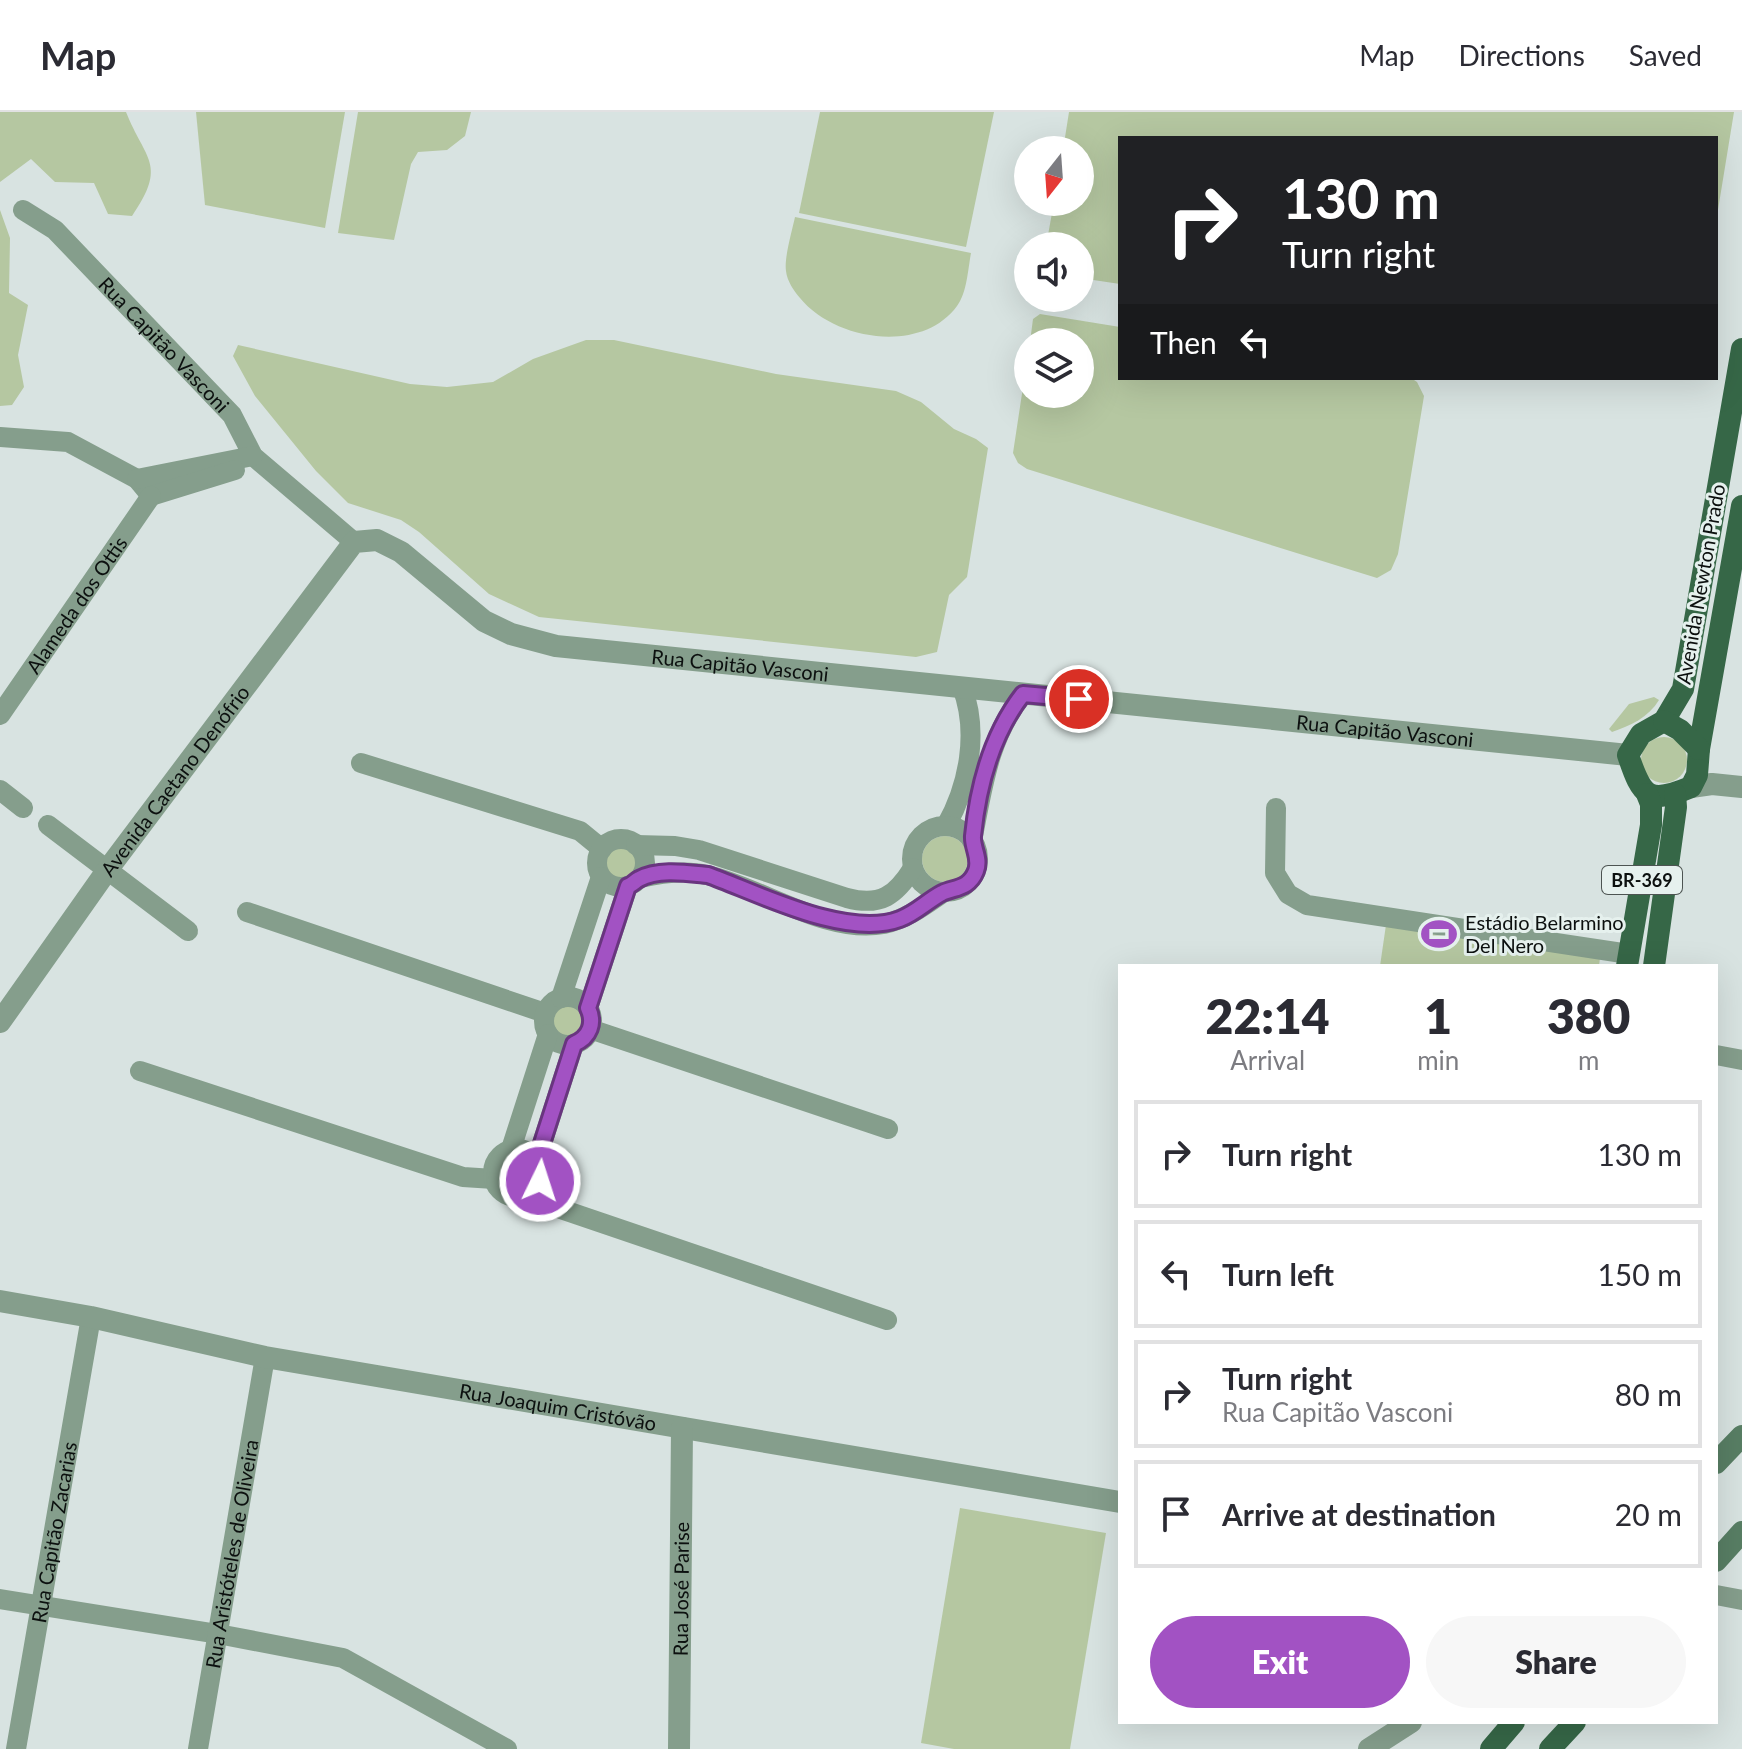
<!DOCTYPE html>
<html lang="en">
<head>
<meta charset="utf-8">
<style>
  :root { --surface:#fff; --page:#f7f7f7; --text:#2b2b33; --muted:#7c7c81; --line:#e1e1e2; --accent:#a252c3 }
  body { margin:0; font-family:Lato,sans-serif; background:var(--page); color:var(--text); height:100vh; display:flex; flex-direction:column; font-size:30px; white-space:nowrap }
  * { box-sizing:border-box; margin:0 }
  p { font-size:26px; color:var(--muted) }
  .icon { flex:none; width:44px; height:44px; fill:none; stroke:currentColor; stroke-width:2; stroke-linecap:round; stroke-linejoin:round }
  .map { position:relative; flex:1; overflow:hidden }
  .panel { position:absolute; left:1118px; top:852px; width:600px; height:760px; display:flex; flex-direction:column; background:var(--surface); border-radius:0px; box-shadow:0 8px 32px #0002 }
  .panel>* { flex:none }
  .guide { position:absolute; left:1118px; top:24px; width:600px; height:244px; border-radius:0px; box-shadow:0 8px 32px #0002; background:#202124; color:#fff; overflow:hidden }
  .needle { width:52px; rotate:197deg }
  .tools { position:absolute; left:1014px; top:24px; display:grid; gap:16px }
  .tools a { display:grid; place-items:center; width:80px; height:80px; border-radius:50%; background:var(--surface); box-shadow:0 8px 32px #0002; font-size:40px }
  .pin { position:absolute; display:grid; place-items:center; width:68px; height:68px; color:#fff; margin:-34px; border:4px solid #fff; border-radius:50%; box-shadow:0 2px 8px #0007 }
  .me { position:absolute; width:88px; margin:-44px; rotate:4deg; stroke-linejoin:round; filter:drop-shadow(0 0 6px #0008) }
  .turn { display:flex; align-items:center; gap:28px; height:168px; padding:0 32px; font-size:36px }
  .turn .icon { width:104px; height:104px; stroke-width:2.5 }
  .turn b { display:block; font-size:56px; line-height:68px }
  .then { display:flex; align-items:center; height:76px; padding:0 32px; background:#0003; gap:16px; font-size:30px }
  .eta { display:flex; justify-content:space-evenly; align-items:center; height:136px; text-align:center }
  .eta b { font-size:48px; font-weight:800; line-height:56px }
  .cta { display:flex; gap:16px; margin-top:auto; padding:16px 32px }
  .cta a { flex:1; height:92px; border-radius:48px; background:var(--accent); color:#fff; font-size:32px; font-weight:800; line-height:92px; text-align:center }
  .cta a+a { background:var(--page); color:var(--text) }
  ul { padding:0; list-style:none }
  li { display:flex; align-items:center; gap:24px; height:108px; margin:0 16px 12px; padding:0 16px; border:4px solid var(--line); border-radius:0px }
  li div { flex:1 }
  li b { display:block; font-size:30px }
  li em { font-style:normal }
  header { display:flex; align-items:center; gap:48px; box-sizing:border-box; height:112px; padding:0 40px; background:var(--surface); border-bottom:2px solid var(--line) }
  header strong { font-size:38px }
  nav { display:flex; gap:44px; margin-inline-start:auto; font-size:28px }
  .map>svg:first-child { display:block }
</style>
</head>
<body>
<header>
<strong>Map</strong>
<nav><a>Map</a><a>Directions</a><a>Saved</a></nav>
</header>
<div class="map">
<svg width="1742" height="1637" viewBox="0 0 1742 1637">
  <rect width="100%" height="100%" fill="#d8e3e1"/>
  <g fill="#b5c7a1">
    <path d="M0,0H126C145,48 168,52 132,104L108,102L94,71L55,70L31,47L0,70Z"/>
    <path d="M196,0H345L325,116L205,93Z"/>
    <path d="M358,0H471L465,24L447,38L418,40L411,52L394,128L338,121Z"/>
    <path d="M820,0H994L966,135L799,101Z"/>
    <path d="M1069,0H1734L1716,110V26H1120V172L1080,166V134H1046L1054,90H1080V38H1063Z"/>
    <path d="M0,98L10,126L9,181L28,193L18,243L24,275L12,293L0,294Z"/>
    <path d="M795,105L971,141C968,157 967,181 957,194C921,243 834,228 800,186C794,179 787,169 786,159C784,146 792,119 795,105Z"/>
    <path d="M1040,202L1120,215V266H1411L1417,270L1424,284L1398,442L1391,458L1377,466L1027,357L1018,351L1013,341L1028,242V282H1080V230H1030L1033,207Z"/>
    <path d="M586,228H614L776,262L896,279L921,290L954,317L976,327L988,336L967,465L949,483L937,540L916,545L539,505L489,482L419,420L401,408L348,391L316,359L255,284L233,244L238,233L410,272L447,275L493,270L533,247Z"/>
    <path d="M1654,585L1659,588C1649,605 1630,614 1612,620L1609,617L1629,592Z"/>
    <circle cx="1664" cy="648" r="23"/>
    <circle cx="945" cy="747" r="23"/>
    <circle cx="621" cy="751" r="15"/>
    <path d="M1387,806L1601,838L1599,854H1380Z"/>
    <circle cx="568" cy="909" r="15"/>
    <circle cx="517" cy="1060" r="15"/>
    <path d="M960,1396L1106,1421L1070,1637H954L921,1631Z"/>
  </g>
  <g fill="none" stroke-linecap="round" stroke-linejoin="round">
    <g stroke="#859e8c" stroke-width="20">
      <path id="s1" d="M23,98L55,118L232,303L253,344L354,430"/>
      <path d="M0,325L68,330L137,367L151,384"/>
      <path d="M137,367L253,344"/>
      <path d="M151,384L235,358"/>
      <path id="s2" d="M0,603L151,384"/>
      <path d="M361,651L580,719L602,737"/>
      <path d="M0,678L23,696"/>
      <path d="M1276,696L1275,761L1288,782L1307,793L1629,842"/>
      <path d="M48,713L188,819"/>
      <path d="M946,714C969,673 979,620 962,575"/>
      <circle cx="945" cy="747" r="33"/>
      <circle cx="621" cy="751" r="24"/>
      <path d="M972,729C983,674 988,627 1023,582"/>
      <path d="M636,733L675,734L699,738L847,786C881,795 896,783 913,756"/>
      <path d="M640,766C662,761 685,758 707,763C763,776 826,823 884,812C907,807 925,793 944,780"/>
      <path d="M247,800L545,901"/>
      <circle cx="568" cy="909" r="24"/>
      <path d="M561,886L601,765"/>
      <path d="M588,896L628,774"/>
      <path d="M590,917L888,1017"/>
      <path d="M1716,943L1742,948"/>
      <path d="M140,959L463,1065L494,1067"/>
      <path d="M511,1037L548,922"/>
      <circle cx="517" cy="1061" r="24"/>
      <path d="M537,1047L574,932"/>
      <path d="M531,1081L549,1093L887,1208"/>
      <path d="M1716,1483L1742,1488"/>
      <path d="M0,1487L218,1522L343,1546L507,1637"/>
      <path id="s3" d="M16,1637L91,1205"/>
      <path id="s4" d="M198,1637L265,1245"/>
    </g>
    <g stroke="#859e8c" stroke-width="22">
      <path d="M1691,675L1712,672L1742,675"/>
      <path id="s5" d="M0,910L108,757L354,430L377,428L401,440L484,509L511,522L556,534L1628,643"/>
      <path id="s6" d="M0,1189L91,1205L265,1245L1120,1390"/>
      <path id="s7" d="M679,1637L682,1316"/>
      <path d="M1369,1637L1411,1610"/>
    </g>
    <g stroke="#587e64" stroke-width="22">
      <path d="M1716,1351L1742,1324"/>
      <path d="M1716,1449L1742,1420"/>
    </g>
    <g stroke="#366747" stroke-width="22">
      <path d="M1742,237L1683,577L1664,609L1641,622L1628,643C1642,685 1648,693 1691,675L1697,663L1699,637L1742,394"/>
      <path d="M1664,609L1680,618L1699,637"/>
      <path d="M1627,854L1651,713V692L1647,682"/>
      <path d="M1654,854L1676,695L1675,682"/>
      <path d="M1491,1637L1514,1610"/>
      <path d="M1550,1637L1575,1610"/>
    </g>
  </g>
  <g fill="none" stroke-linecap="round" stroke-linejoin="round">
    <g stroke="#69357f" stroke-width="20">
      <path id="route" d="M540,1069L542,1061L537,1047L574,932C590,925 595,911 588,896L628,774C632,773 635,769 639,767C658,756 688,761 708,763C760,782 847,827 900,807C916,801 927,789 942,781C955,775 969,777 976,759C981,746 972,736 973,724C978,674 992,622 1023,582L1079,587"/>
    </g>
    <use href="#route" stroke="#a252c3" stroke-width="14"/>
  </g>
  <defs>
    <g id="stadium-bare" transform="scale(2.76)"><path d="M0-5a6.5 5 0 1 0 0 10a6.5 5 0 1 0 0-10ZM-3.5-1.8h7v3.6h-7Z" fill="#a252c3" stroke="#e6f1ee" stroke-width="2.5" paint-order="stroke"/></g>
  </defs>
  <g fill-rule="evenodd">
    <use href="#stadium-bare" x="1439" y="822"/>
  </g>
  <g text-anchor="middle" dominant-baseline="central" stroke-width="6" stroke-linejoin="round" paint-order="stroke">
    <rect fill="#e6f1ee" stroke="#4d5452" stroke-width="2" x="1602" y="754" width="80" height="28" rx="6"/>
    <g font-size="18" font-weight="bold" fill="#0c100f">
      <text x="1642" y="768">BR-369</text>
    </g>
    <g font-size="20" fill="#0c100f" stroke="#e6f1ee">
      <text stroke="none"><textPath href="#s1" startOffset="196">Rua Capitão Vasconi</textPath></text>
      <text transform="translate(1700 472) rotate(-80)">Avenida Newton Prado</text>
      <text stroke="none"><textPath href="#s2" startOffset="134">Alameda dos Ottis</textPath></text>
      <text stroke="none"><textPath href="#s5" startOffset="1016">Rua Capitão Vasconi</textPath></text>
      <text stroke="none"><textPath href="#s5" startOffset="1664">Rua Capitão Vasconi</textPath></text>
      <text stroke="none"><textPath href="#s5" startOffset="298">Avenida Caetano Denófrio</textPath></text>
      <text stroke="none"><textPath href="#s6" startOffset="568">Rua Joaquim Cristóvão</textPath></text>
      <text stroke="none"><textPath href="#s3" startOffset="220">Rua Capitão Zacarias</textPath></text>
      <text stroke="none"><textPath href="#s4" startOffset="198">Rua Aristóteles de Oliveira</textPath></text>
      <text stroke="none"><textPath href="#s7" startOffset="160">Rua José Parise</textPath></text>
    </g>
    <g font-size="20" fill="#0c100f" stroke="#e6f1ee" text-anchor="start">
      <text x="1465" y="810">Estádio Belarmino<tspan x="1465" dy="23">Del Nero</tspan></text>
    </g>
  </g>
</svg>
<div class="tools">
<a><svg class="needle" viewBox="-14 -14 28 28"><path d="M0-13l5 13h-10z" fill="#e53935"/><path d="M0 13l5-13h-10z" fill="#7c7c81"/></svg></a>
<a><svg class="icon" aria-label="sound" viewBox="0 0 24 24"><path d="M4 9h4l5-4v14l-5-4H4zM17 9q2 3 0 6"/></svg></a>
<a><svg class="icon" aria-label="layers" viewBox="0 0 24 24"><path d="M12 4l9 5-9 5-9-5zM3 14l9 5 9-5"/></svg></a>
</div>
<div class="pin" style="left:1079px;top:587px;background:#d93025"><svg class="icon" aria-label="arrive" viewBox="0 0 24 24"><path d="M6 21V4h12l-3 4 3 4H6"/></svg></div>
<svg class="me" style="left:540px;top:1069px" viewBox="-20 -20 40 40"><circle r="17" fill="#a252c3" stroke="#fff" stroke-width="3"/><path d="M0-11L8 9 0 5-8 9z" fill="#fff"/></svg>
<div class="guide">
<div class="turn"><svg class="icon" aria-label="right" viewBox="0 0 24 24"><path d="M7 20v-9h11M14 6l5 5-5 5"/></svg><div><b>130 m</b>Turn right</div></div>
<div class="then">Then<svg class="icon" aria-label="left" viewBox="0 0 24 24"><path d="M17 20v-9H6M10 6l-5 5 5 5"/></svg></div>
</div>
<section class="panel">
<div class="eta">
<div><b>22:14</b><p>Arrival</p></div>
<div><b>1</b><p>min</p></div>
<div><b>380</b><p>m</p></div>
</div>
<ul>
<li><svg class="icon" aria-label="right" viewBox="0 0 24 24"><path d="M7 20v-9h11M14 6l5 5-5 5"/></svg><div><b>Turn right</b></div><em>130 m</em></li>
<li><svg class="icon" aria-label="left" viewBox="0 0 24 24"><path d="M17 20v-9H6M10 6l-5 5 5 5"/></svg><div><b>Turn left</b></div><em>150 m</em></li>
<li><svg class="icon" aria-label="right" viewBox="0 0 24 24"><path d="M7 20v-9h11M14 6l5 5-5 5"/></svg><div><b>Turn right</b><p>Rua Capitão Vasconi</p></div><em>80 m</em></li>
<li><svg class="icon" aria-label="arrive" viewBox="0 0 24 24"><path d="M6 21V4h12l-3 4 3 4H6"/></svg><div><b>Arrive at destination</b></div><em>20 m</em></li>
</ul>
<div class="cta"><a>Exit</a><a>Share</a></div>
</section>
</div>
</body>
</html>
